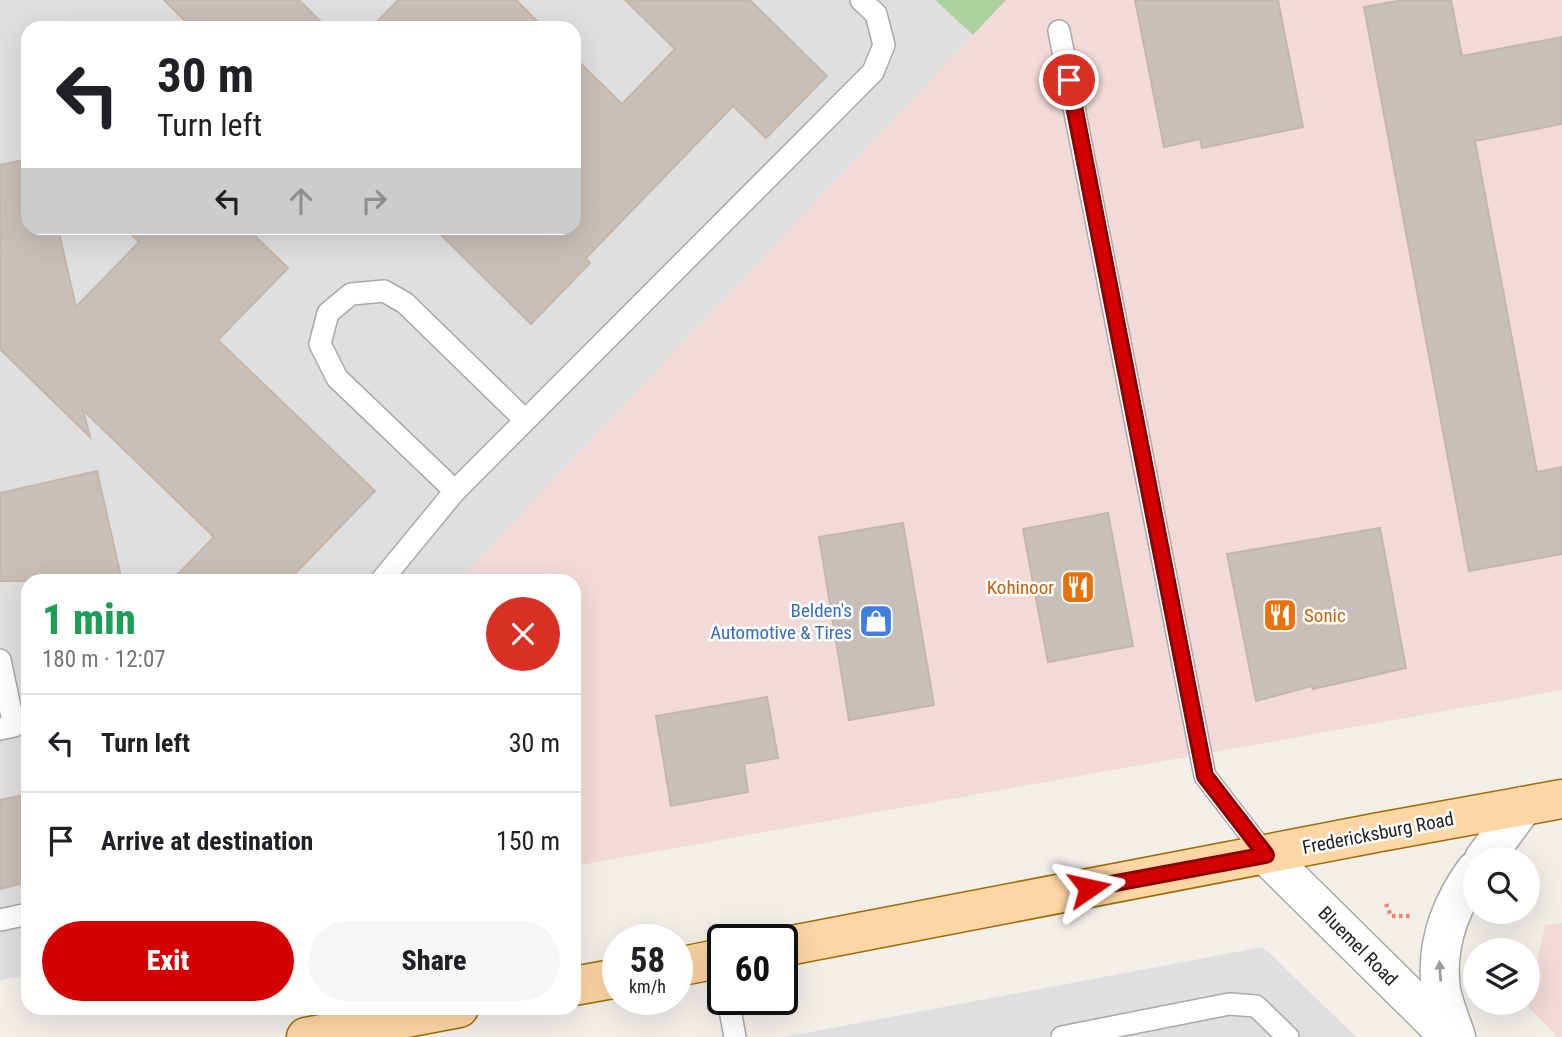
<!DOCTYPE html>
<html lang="en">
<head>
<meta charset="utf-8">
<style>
  :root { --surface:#fff; --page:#f6f6f6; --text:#202124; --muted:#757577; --line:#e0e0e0; --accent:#d40000 }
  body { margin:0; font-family:"Roboto Condensed",sans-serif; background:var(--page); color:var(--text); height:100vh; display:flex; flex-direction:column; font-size:26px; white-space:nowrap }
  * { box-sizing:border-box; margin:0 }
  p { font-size:23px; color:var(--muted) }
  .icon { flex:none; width:38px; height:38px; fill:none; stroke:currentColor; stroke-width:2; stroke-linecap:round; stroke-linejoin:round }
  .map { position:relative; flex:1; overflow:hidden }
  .panel { position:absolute; left:21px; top:574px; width:560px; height:441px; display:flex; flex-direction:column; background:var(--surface); border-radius:21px; box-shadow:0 7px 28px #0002 }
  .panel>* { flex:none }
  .hud { position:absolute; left:21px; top:21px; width:560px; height:214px; border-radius:21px; box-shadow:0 7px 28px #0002; background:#fff; color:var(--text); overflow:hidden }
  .tools { position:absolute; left:1463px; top:847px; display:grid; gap:14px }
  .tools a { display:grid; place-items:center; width:77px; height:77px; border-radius:50%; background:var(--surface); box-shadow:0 7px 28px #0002; font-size:35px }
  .speed { position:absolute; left:602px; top:924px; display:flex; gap:14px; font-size:35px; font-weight:700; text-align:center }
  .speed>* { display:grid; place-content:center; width:91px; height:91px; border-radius:50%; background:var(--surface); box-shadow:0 7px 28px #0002; line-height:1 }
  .speed small { font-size:18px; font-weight:400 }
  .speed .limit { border:4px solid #111; border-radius:10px; background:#fff; color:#111 }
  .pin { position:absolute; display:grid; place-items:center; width:60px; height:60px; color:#fff; margin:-30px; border:4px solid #fff; border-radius:50%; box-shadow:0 2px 7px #0007 }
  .me { position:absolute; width:77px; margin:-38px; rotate:79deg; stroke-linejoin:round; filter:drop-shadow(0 0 5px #0008) }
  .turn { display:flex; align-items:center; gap:24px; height:147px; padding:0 21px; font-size:32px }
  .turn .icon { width:91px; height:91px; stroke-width:2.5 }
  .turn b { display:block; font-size:49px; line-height:60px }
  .lanes { display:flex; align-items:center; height:66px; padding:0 21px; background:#0003; justify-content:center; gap:35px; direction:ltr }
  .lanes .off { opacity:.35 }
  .round { display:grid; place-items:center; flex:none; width:74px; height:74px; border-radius:37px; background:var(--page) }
  .head { display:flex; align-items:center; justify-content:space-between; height:119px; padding:0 21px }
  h1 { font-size:42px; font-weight:800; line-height:52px; color:#1e9e55 }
  .primary-button { display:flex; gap:14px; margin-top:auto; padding:14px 21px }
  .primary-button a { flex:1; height:80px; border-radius:42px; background:var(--accent); color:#fff; font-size:28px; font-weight:800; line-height:80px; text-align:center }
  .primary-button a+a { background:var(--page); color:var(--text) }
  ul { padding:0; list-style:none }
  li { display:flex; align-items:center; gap:21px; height:98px; padding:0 21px; border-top:2px solid var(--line) }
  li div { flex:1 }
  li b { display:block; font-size:26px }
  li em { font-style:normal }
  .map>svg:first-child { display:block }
</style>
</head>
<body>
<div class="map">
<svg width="1562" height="1037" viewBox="0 0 1562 1037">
  <rect width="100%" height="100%" fill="#f2efe9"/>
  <g fill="#e0dfdf" fill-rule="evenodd">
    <path d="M0,0H935L973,35L458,581H28V975L0,980ZM28,28H574V228H28Z"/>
    <path d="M1263,947L1356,1037H784Z"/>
  </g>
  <g fill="#f2dad9">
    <path d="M1006,0H1562V690L574,866V581H458Z"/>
    <path d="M1562,923V1037H1558L1528,1007L1545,925Z"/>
  </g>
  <path fill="#add19e" d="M935,0H1006L973,35Z"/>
  <g fill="#c7bfb8" stroke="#c4b6ab" stroke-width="2">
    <path d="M164,0H299L327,28H192Z"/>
    <path d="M398,0H516L544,28H371Z"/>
    <path d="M625,0H750L827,76L766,138L733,106L586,258L590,263L531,324L434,228H574V57L622,104L675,49Z"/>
    <path d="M1135,0H1278L1303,127L1202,148L1200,139L1164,147Z"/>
    <path d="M1403,0H1451L1462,56L1562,37V124L1475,141L1537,472L1562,467V554L1469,571L1364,7Z"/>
    <path d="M28,159V228H58L76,307L139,242L125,228H247L288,268L218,340L375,491L288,581H171L214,537L83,410L90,437L0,349V165Z"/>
    <path d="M97,471L122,581H0V493Z"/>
    <path d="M1108,513L1133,646L1048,662L1023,529Z"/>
    <path d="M903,523L934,705L849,720L819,537Z"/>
    <path d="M1380,528L1406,668L1313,689L1312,686L1256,701L1227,554Z"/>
    <path d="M767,697L778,758L744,764L748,792L671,806L656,716Z"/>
    <path d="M28,794V882L0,889V800Z"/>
  </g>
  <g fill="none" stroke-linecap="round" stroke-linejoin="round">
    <g stroke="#a9a9a9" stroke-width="24">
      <g id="service">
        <path d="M1059,31L1205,776L1266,855"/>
        <path d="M455,491L337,378L320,344L328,313L351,294L384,291L405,303L525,420"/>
        <path d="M381,581L455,491L873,72L884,45L876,14L861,0"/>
        <path d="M0,660L14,726L0,729"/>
        <path d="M0,920L28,914"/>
        <path d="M728,999L735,1037"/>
        <path d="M1062,1037L1229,1004L1256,1006L1288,1037"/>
      </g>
    </g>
    <g stroke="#a9a9a9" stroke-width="41">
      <g id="minor">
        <path d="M1266,855L1450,1037"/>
        <path d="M1484,859L1523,806"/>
        <path d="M1456,1037C1451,1022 1444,1005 1441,990C1435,946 1450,906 1475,871"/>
      </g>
    </g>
    <g stroke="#a06b00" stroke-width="41">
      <g id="primary">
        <path d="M782,947L1380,832L1562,799"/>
        <path d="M677,967L723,958"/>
        <path d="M574,986L618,978"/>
        <path d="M306,1037L459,1008"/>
      </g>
    </g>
    <path stroke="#fa8072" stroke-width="4.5" stroke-dasharray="3.5 3.5" stroke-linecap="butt" d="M1386,904L1391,916H1412"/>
    <use href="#service" stroke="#fff" stroke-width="21"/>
    <use href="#minor" stroke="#fff" stroke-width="38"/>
    <use href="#primary" stroke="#fcd6a4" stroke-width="38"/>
  </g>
  <defs><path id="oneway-solid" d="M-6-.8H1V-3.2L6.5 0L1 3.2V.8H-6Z" transform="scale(1.75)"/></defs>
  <use fill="#9c9c9c" href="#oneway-solid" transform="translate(1440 971) rotate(-94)"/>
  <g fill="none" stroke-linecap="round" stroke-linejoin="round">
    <g stroke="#8a0000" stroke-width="18">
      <path id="route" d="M1069,80L1205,776L1266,855L1089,888"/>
    </g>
    <use href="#route" stroke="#d40000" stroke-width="12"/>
  </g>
  <defs>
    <g id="restaurant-square" transform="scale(1.75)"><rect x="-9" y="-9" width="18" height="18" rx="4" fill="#e8710a" stroke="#fff"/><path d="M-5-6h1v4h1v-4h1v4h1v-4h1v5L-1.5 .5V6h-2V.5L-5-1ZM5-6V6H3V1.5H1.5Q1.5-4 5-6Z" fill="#fff"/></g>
    <g id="shop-square" transform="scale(1.75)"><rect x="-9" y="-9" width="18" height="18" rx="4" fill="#3f7fe0" stroke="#fff"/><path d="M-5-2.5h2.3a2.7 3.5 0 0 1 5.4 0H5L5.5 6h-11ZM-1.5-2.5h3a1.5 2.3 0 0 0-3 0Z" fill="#fff"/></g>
  </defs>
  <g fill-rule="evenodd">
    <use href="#restaurant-square" x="1078" y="587"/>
    <use href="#restaurant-square" x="1280" y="615"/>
    <use href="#shop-square" x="876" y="621"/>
  </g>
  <g text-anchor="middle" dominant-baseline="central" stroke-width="5" stroke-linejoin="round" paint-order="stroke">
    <g font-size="19" fill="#c56008" stroke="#fff" text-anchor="end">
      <text x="1054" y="587">Kohinoor</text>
      <text x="1304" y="615" text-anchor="start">Sonic</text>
    </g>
    <g font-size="19" fill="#366cbe" stroke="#fff" text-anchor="end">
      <text x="852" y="610">Belden's<tspan x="852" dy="22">Automotive &amp; Tires</tspan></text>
    </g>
    <g font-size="19" fill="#222" stroke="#fff">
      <text transform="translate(1378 833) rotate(-11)">Fredericksburg Road</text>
      <text transform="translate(1358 946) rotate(45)">Bluemel Road</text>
    </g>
  </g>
</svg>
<div class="tools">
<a><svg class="icon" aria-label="search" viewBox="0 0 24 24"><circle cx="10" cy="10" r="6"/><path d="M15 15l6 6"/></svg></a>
<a><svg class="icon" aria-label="layers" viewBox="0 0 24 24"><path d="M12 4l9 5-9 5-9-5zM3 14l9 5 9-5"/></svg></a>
</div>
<div class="speed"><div>58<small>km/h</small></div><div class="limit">60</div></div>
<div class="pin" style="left:1069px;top:80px;background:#d93025"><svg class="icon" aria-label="arrive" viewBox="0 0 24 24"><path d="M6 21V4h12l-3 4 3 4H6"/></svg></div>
<svg class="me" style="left:1089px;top:888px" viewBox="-20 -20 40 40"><path d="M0-17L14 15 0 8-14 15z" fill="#d40000" stroke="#fff" stroke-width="4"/></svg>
<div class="hud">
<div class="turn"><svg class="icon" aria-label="left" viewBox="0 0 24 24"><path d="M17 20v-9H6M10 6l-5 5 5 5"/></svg><div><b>30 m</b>Turn left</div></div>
<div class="lanes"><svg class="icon" aria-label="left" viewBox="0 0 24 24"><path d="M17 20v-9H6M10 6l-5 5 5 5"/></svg><svg class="icon off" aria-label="ahead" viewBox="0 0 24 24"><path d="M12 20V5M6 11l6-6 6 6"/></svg><svg class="icon off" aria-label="right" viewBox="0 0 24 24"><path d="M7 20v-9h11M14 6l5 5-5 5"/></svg></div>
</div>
<section class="panel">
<div class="head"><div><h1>1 min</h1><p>180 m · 12:07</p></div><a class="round" style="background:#d93025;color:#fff"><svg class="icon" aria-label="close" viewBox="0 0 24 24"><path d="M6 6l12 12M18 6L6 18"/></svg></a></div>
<ul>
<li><svg class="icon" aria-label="left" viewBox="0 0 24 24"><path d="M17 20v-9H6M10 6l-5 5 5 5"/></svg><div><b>Turn left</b></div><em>30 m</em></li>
<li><svg class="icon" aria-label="arrive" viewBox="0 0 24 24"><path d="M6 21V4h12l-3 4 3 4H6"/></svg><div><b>Arrive at destination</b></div><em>150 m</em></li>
</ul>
<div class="primary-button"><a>Exit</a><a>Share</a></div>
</section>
</div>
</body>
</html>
